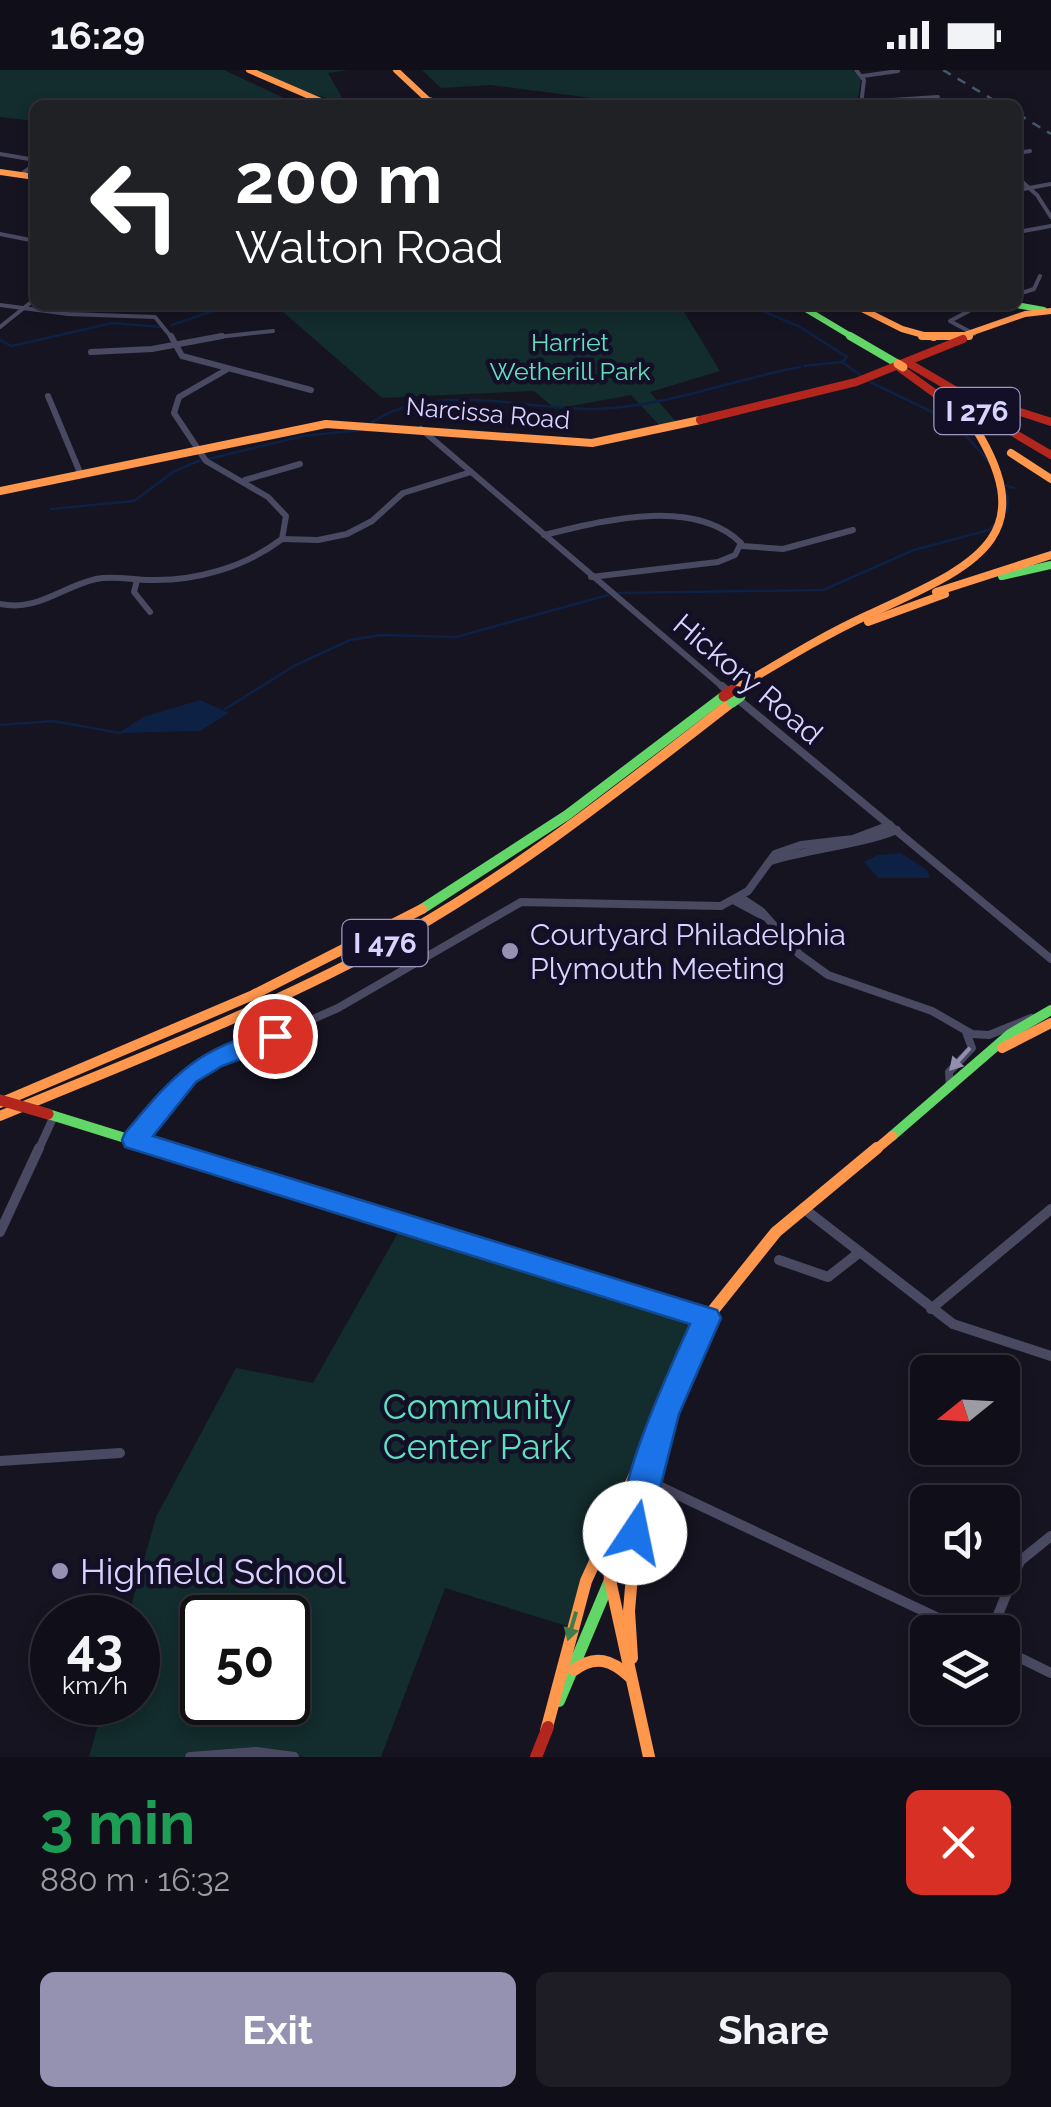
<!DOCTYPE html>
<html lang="en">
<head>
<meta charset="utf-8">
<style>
  :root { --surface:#100f19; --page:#1e1d26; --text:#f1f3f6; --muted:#9c9ca2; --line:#302f38; --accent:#9591b1 }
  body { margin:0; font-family:Raleway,sans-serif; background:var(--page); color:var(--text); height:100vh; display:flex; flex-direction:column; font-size:38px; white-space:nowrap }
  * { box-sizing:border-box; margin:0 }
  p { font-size:32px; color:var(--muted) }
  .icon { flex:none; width:55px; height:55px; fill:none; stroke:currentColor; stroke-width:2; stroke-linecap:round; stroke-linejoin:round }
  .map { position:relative; height:1687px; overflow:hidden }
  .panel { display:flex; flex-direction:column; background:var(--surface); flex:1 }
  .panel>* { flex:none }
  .guide { position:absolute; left:30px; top:30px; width:992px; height:210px; border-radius:15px; box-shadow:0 5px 15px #0003,0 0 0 2px var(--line); background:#202124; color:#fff; overflow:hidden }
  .needle { width:65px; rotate:252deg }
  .controls { position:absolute; left:910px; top:1285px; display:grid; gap:20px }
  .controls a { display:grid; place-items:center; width:110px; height:110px; border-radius:15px; background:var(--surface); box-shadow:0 5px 15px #0003,0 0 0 2px var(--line); font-size:50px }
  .speed { position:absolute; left:30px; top:1525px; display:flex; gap:20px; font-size:50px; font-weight:700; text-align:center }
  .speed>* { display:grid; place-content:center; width:130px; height:130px; border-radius:50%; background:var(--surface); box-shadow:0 5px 15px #0003,0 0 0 2px var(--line); line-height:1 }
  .speed small { font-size:25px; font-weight:400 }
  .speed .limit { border:5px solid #111; border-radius:15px; background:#fff; color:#111 }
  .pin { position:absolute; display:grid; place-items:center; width:85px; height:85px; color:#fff; margin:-42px; border:5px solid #fff; border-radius:50%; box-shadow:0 2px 10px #0007 }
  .me { position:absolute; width:110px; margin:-55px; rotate:11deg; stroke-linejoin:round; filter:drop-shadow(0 0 8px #0008) }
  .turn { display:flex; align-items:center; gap:35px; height:210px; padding:0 40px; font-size:45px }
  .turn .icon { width:130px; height:130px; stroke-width:2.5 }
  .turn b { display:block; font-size:70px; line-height:85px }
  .round { display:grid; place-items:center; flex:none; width:105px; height:105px; border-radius:15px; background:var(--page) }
  .head { display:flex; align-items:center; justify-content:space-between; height:170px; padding:0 40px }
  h1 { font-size:60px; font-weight:700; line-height:75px; color:#1e9e55 }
  .primary-button { display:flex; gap:20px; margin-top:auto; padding:20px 40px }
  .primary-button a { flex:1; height:115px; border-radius:15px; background:var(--accent); color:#fff; font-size:40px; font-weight:700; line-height:115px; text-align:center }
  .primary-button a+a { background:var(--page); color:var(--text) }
  .status { display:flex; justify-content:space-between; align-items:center; height:70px; padding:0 50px; background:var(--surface); direction:ltr }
  .status svg { height:28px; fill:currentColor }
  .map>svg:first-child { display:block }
</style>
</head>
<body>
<div class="status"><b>16:29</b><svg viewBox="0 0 49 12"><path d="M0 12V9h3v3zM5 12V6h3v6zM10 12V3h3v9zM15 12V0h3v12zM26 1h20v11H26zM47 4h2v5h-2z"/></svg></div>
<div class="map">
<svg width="1051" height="1687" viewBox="0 0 1051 1687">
  <rect width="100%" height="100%" fill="#161421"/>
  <g fill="#132c2d" fill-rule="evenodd">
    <path d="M0,0H224L299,35H35V51L0,47Z"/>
    <path d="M257,0H348L328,3L345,33L298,20Z"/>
    <path d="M422,0H852L861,8L857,35H646L491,15L441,18Z"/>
    <path d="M275,235H600L684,242L720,301L650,322L679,355L662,358L631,325L555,339L534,321L382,328Z"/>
    <path d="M403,1154L707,1248L570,1557L445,1518L381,1687H304L260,1680L193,1687H89L104,1633L138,1632V1548L128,1547L156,1447L236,1298L313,1313ZM202,1548H288V1632H202Z"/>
  </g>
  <g fill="#0d2144">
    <path d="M200,630L229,643L200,661L119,663L143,647Z"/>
    <path d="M901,783L927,800L930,808H878L864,792L878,785Z"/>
  </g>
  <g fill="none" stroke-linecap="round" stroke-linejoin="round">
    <g stroke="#0d2144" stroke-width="2.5">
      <path d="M749,235L800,257L847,287L843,291"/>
      <path d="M172,255L213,241L301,235"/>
      <path d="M0,270L12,276L112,253L162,257"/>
      <path d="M842,292L863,307"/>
      <path d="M804,296L841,292"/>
      <path d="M372,352C444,307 533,345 613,338C680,332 735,309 800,297"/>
      <path d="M1004,415L1014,418"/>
      <path d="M51,439L134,431L173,402L196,392L303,366L361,360"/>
      <path d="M618,523L823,520L914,480L989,460L1007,441L1008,428L996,400L955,353L870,312"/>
      <path d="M225,639L294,596L350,570L381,565L456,567L608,525"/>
      <path d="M0,655L53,651L120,663"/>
    </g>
    <g stroke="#4a4962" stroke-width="4">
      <path d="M856,0L864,10L861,35"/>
      <path d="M863,6L898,1"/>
      <path d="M860,32L938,27"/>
      <path d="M1018,83L1030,81"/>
      <path d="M0,84L35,90"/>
      <path d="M20,105L35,94"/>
      <path d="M1018,108L1037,125L1051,147"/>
      <path d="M1018,120L1051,114"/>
      <path d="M1018,162L1051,156"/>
      <path d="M0,164L35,171"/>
      <path d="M1018,224L1034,219L1040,206"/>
      <path d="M0,235L68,244L155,247L172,268"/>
      <path d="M969,241L950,251L974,264"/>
      <path d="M0,257L35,229"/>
      <path d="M209,268L273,261"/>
    </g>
    <g stroke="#4a4962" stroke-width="6">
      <path d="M171,266L182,286L311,320"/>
      <path d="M91,282L152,279L222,266"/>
      <path d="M48,326L81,405"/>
      <path d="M421,359L725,619"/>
      <path d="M245,410L300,394"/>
      <path d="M544,465C602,451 693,426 741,473L735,485L718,492L591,507"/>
      <path d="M282,469L318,470L347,464L372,451L403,423L471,402"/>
      <path d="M742,476L783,479L853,460"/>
      <path d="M137,510L134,522L150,542"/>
      <path d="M0,534C37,542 61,517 96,509C114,505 132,510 150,510C197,511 245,497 282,469L286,446L268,427L206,391L174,343L179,327L226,300"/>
    </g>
    <g stroke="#4a4962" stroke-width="8">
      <path d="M722,616L1051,889"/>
      <path d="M771,791C813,778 856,776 897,760"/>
      <path d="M740,827L761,841L799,884L828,905L932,941L972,964L989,965L1031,948"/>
      <path d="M735,831L763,846"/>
      <path d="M950,1017L949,1002L972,978L966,962"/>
      <path d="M134,1070L187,1005L338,938L521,832L721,836L748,821L775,784L801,775L853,769L890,755"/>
      <path d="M38,1081L54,1046"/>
    </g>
    <g stroke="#4a4962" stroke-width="10">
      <path d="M803,1138L953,1254L1051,1286"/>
      <path d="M0,1162L39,1078"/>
      <path d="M779,1190L828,1207L860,1182"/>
      <path d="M931,1239L1051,1139"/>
      <path d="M0,1391L120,1383"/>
      <path d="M646,1410L968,1562"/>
      <path d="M991,1562L1020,1491L1051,1466"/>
      <path d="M1002,1579L1051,1603"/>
      <path d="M190,1687L256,1682L294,1687"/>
    </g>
    <g stroke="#63d668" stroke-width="6">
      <path d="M799,235L854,268"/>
      <path d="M1016,235L1044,240"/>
    </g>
    <g stroke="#63d668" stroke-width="8">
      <path d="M850,266L898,294"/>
      <path d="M1002,506L1051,495"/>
    </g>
    <g stroke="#63d668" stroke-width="10">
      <path d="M422,839L567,745L724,626"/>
      <path d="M48,1044L167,1081"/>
      <path d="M892,1066L1010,964L1051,940"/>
    </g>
    <g stroke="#63d668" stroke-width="12">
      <path d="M159,1078L561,1203"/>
      <path d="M559,1631L610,1510L658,1368"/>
    </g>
    <g stroke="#ff974d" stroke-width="6">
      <path d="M249,0L330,35"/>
      <path d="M396,0L428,30L448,35"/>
      <path d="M0,102L35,107"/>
      <path d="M854,235L902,259L934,268"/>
      <path d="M956,268L1025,244L1051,241"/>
    </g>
    <g stroke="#ff974d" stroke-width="8">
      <path d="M922,266H969"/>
      <path d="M1011,383L1051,409"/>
      <path d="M0,421L326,354L592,373L700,350"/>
      <path d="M936,522L1051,485"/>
      <path d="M868,552L945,524"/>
      <path d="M735,619C779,593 822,566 868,545C970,497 1051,470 968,347"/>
    </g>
    <g stroke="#ff974d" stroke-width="10">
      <path d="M733,620L739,616"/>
      <path d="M1002,978L1051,953"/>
      <path d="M0,1033L253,925L422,839"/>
      <path d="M0,1046C136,989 274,937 403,865C520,799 626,714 732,632"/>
      <path d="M874,1081L892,1066"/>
    </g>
    <g stroke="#ff974d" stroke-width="12">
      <path d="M561,1203L707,1248"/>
      <path d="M607,1472L610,1510L649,1687"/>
      <path d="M632,1588L629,1541L637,1446"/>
      <path d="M574,1600C595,1584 612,1590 630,1607"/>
      <path d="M546,1661L586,1511L707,1248L776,1162L877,1078"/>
    </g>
    <g stroke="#b3261e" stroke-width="8">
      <path d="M910,294L963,325"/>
      <path d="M900,298L973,351"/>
      <path d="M959,322L1051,352"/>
      <path d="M953,327L1051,385"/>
      <path d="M700,350L856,312L963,269"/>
    </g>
    <path stroke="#b3261e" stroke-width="12" d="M536,1687L548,1657"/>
    <g stroke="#43596b" stroke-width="2.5" stroke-dasharray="9 8" stroke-linecap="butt">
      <path d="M943,0L1002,35"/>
      <path d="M1018,44L1051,64"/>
    </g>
    <path stroke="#63d668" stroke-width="11" d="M732,632L740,626"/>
    <path stroke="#ff974d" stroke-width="9" d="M898,294L903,297"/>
    <g stroke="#b3261e" stroke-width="11">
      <path d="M724,626L733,620"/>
      <path d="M0,1030L48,1044"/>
    </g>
  </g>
  <defs><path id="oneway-solid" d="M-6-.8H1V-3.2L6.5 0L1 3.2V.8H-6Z" transform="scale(2.5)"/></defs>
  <use fill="#928eb0" href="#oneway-solid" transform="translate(960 989) rotate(132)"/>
  <use fill="#3f7c4a" href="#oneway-solid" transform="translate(572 1556) rotate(106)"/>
  <path fill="#1a73e8" stroke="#114b97" stroke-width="2.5" d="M275,957L287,966L284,972L222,996L196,1012L153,1066L717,1240L721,1248L679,1344L646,1473L635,1477L624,1473C606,1433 671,1296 690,1254L125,1077L122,1070L125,1063C178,1000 193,982 275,957Z"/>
  <g fill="#9591b1" stroke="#130f26" stroke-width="4">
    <circle cx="510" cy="881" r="10"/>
    <circle cx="60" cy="1501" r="10"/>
  </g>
  <g text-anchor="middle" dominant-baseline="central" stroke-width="9" stroke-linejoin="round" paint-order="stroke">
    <g font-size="25" fill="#5fe0c0" stroke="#130f26">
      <text x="570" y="272">Harriet<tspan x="570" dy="29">Wetherill Park</tspan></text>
    </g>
    <g font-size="25" fill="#d9d4ff" stroke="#130f26">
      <text transform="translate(488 343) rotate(5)">Narcissa Road</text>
    </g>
    <g fill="#130f26" stroke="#9e99be" stroke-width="2.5">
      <rect x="934.5" y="318" width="85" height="46" rx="8"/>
      <rect x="342.5" y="850" width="85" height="46" rx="8"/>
    </g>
    <g font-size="28" font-weight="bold" fill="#d9d4ff">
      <text x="977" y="341">I 276</text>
      <text x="385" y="873">I 476</text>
    </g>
    <g font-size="30" fill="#d9d4ff" stroke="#130f26">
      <text transform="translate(748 609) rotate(40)">Hickory Road</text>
    </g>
    <g font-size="30" fill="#d9d4ff" stroke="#130f26" text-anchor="start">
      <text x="530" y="864">Courtyard Philadelphia<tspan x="530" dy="34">Plymouth Meeting</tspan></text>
    </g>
    <g font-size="35" fill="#5fe0c0" stroke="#130f26">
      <text x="477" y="1336">Community<tspan x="477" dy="40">Center Park</tspan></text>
    </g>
    <g font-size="35" fill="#d9d4ff" stroke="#130f26" text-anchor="start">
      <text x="80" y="1501">Highfield School</text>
    </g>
  </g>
</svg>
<div class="controls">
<a><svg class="needle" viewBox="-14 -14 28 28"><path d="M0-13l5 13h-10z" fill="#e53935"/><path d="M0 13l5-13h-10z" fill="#9c9ca2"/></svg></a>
<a><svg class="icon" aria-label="sound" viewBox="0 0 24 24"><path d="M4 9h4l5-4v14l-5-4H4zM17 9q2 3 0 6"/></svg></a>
<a><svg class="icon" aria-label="layers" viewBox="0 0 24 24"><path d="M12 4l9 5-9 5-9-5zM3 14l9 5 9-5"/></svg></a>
</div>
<div class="speed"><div>43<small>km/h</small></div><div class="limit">50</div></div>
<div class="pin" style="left:275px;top:966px;background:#d93025"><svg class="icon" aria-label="arrive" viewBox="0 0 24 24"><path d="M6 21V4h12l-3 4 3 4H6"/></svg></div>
<svg class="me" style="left:635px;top:1463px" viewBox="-20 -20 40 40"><circle r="19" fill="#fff"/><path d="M0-13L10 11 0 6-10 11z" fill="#1a73e8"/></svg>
<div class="guide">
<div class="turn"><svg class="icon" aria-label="left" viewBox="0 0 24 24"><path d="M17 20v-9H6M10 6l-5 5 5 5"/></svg><div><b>200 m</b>Walton Road</div></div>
</div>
</div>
<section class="panel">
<div class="head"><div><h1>3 min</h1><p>880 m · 16:32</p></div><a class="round" style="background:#d93025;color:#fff"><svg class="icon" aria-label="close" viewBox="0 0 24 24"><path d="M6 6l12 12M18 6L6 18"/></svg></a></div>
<div class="primary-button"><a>Exit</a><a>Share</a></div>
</section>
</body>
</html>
